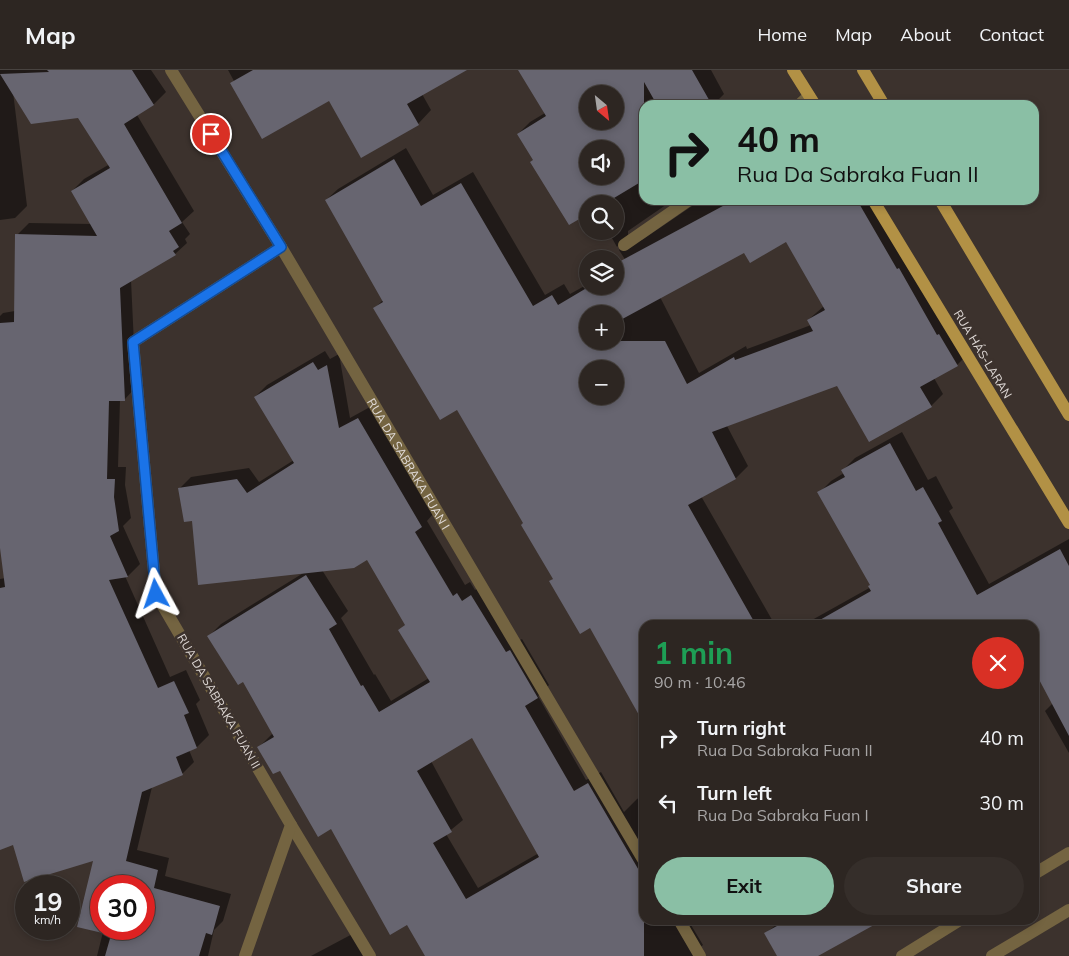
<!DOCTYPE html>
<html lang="en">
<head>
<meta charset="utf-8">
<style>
  :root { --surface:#2d2622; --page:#352e2a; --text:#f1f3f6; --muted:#a7a5a5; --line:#484340; --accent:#8abfa5 }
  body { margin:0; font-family:Mulish,sans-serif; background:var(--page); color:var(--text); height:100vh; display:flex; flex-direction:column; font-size:19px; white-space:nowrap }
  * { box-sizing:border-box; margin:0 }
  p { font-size:16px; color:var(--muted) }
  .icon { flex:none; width:28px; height:28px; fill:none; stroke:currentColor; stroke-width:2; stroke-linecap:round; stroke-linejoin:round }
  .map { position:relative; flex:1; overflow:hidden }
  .panel { position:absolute; left:639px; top:550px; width:400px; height:305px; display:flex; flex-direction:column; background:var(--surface); border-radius:15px; box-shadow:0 2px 8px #0003,0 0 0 1px var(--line) }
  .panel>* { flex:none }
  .hud { position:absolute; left:639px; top:30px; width:400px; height:105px; border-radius:15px; box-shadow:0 2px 8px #0003,0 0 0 1px var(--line); background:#8abfa5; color:#111; overflow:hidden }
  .needle { width:32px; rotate:151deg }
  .tools { position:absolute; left:579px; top:15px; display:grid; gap:10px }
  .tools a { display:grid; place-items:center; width:45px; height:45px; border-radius:50%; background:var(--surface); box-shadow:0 2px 8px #0003,0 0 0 1px var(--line); font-size:25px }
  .speed { position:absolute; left:15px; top:805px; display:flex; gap:10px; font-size:25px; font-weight:700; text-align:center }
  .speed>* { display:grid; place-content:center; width:65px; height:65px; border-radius:50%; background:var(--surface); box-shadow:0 2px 8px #0003,0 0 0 1px var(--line); line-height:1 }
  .speed small { font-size:12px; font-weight:400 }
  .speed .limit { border:8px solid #d22; background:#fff; color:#111 }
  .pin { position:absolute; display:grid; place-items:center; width:42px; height:42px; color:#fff; margin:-21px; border:2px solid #fff; border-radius:50%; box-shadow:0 1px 5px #0007 }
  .me { position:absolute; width:55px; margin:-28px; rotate:355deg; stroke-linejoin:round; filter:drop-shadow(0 0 4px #0008) }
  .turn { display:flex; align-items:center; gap:18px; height:105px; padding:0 15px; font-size:22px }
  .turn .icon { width:65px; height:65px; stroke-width:2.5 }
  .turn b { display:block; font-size:35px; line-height:42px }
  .round { display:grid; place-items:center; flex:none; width:52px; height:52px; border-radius:26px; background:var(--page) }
  .head { display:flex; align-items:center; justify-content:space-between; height:85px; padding:0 15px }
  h1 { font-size:30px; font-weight:700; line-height:38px; color:#1e9e55 }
  .button { display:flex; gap:10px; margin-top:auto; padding:10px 15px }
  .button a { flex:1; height:58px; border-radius:30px; background:var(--accent); color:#111; font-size:20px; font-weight:700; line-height:58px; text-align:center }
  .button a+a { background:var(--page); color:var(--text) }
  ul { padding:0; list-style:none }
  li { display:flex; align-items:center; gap:15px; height:65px; padding:0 15px }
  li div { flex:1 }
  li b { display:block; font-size:19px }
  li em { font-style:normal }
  header { display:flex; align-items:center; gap:30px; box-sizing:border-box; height:70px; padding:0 25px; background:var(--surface); border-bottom:1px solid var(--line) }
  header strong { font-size:24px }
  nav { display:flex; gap:28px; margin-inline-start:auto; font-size:18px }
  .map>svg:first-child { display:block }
</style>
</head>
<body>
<header>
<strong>Map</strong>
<nav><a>Home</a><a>Map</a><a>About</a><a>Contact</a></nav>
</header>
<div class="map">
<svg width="1069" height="886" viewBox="0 0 1069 886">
  <rect width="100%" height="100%" fill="#3c322d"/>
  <g fill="#0007" fill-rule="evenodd">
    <path d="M0,0H151L166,22L154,34L137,45L194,141L182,152L190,164L185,169L187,173L175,184L131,210L136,317L125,329L120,330L118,397H126L125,415L131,448L123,456L140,494L128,506H125L170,607L186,600L200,630L196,634L209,665L197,677L189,680L194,692L183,703L152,717L137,780L169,788L165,806L231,824L223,851L214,860L208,886H97L103,862L79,856L94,789L13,773L0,779V509L11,507L0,421V246L3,243L15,241L17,165L29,153L92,154L72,121L84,109L110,94L79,47L13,22L27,136L15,148L0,150ZM101,816H144V859H101Z"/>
    <path d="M228,0H465L422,24L431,40L418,54L329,29L234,11Z"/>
    <path d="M520,0H711L724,24L713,35H644V130H673L628,161V165L617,177L608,161H615V134H588L534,89L518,64L530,52L545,43ZM588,24H615V51H588ZM588,79H615V106H588Z"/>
    <path d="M406,78L433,125L473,102L545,225L564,214L570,224L588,214V216H615V198L626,191L619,180L631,169L642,170L698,132L697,130H876L969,283L957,295L934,308L943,324L931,336L838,314L727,356L748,396L736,408L701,426L775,555L591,557L551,511L554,508L525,453L457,339L375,238L383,230L326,130L338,119ZM786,171L824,236L808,250L811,255L747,279L746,276L699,303L660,227L744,181ZM588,244H615V271H588ZM588,299H615V326H588Z"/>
    <path d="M325,281L330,289L339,284L350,348L370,337L433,444L427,451L465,515L470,512L475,520L484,514L518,571L522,569L549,615L538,626L586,710L601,702L624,742L637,729L644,725V850H688L703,875L699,878L704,886H426L408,854L332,758L259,677L273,663L243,610L209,566L221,554L305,502L194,449L179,419L191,407L249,398L259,412L294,390L255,327L267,315ZM367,488L406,554L400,560L429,608L391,631L375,604L374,605L341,548L348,541L322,500ZM472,666L539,783L478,818L446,764L463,750L431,691Z"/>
    <path d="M902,362L928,410L936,406L953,438L949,441L989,514L1069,469V683L1045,641L1053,633L1034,597V555H803L871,517V514L819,423L831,411L844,403L843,400L855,388Z"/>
    <path d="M782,850H880L815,886H778L766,863Z"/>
    <path d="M358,861L371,886H311Z"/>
  </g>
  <g fill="#676570" fill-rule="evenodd">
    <path d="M47,0H132L154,35L124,54L182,153L169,161L179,177L173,181L176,185L120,218L125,331H109L107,409H115L114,427L119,461L110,466L128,507L109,510L158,618L174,611L189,643L184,645L197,678L176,687L183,705L142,722L126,791L158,800L154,818L220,836L212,865L206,863L199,886H105L111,865L77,857L93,791L24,812L13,775L0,780V518L5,517L0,478V253L14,252L15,164L97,166L71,121L110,98L78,48L31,54L0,4L49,2ZM101,816H144V859H101Z"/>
    <path d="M253,0H467L407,34L419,55L361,88L329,31L262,69L230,13Z"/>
    <path d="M518,0H692L712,35H657L644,12V110L604,134H588V144L569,155L530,92L533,90L517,64L546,46ZM588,24H615V51H588ZM588,79H615V106H588Z"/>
    <path d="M394,89L421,136L461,113L533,236L552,225L558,235L590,216H615V194L734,130H857L897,199L899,198L937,265L939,264L958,296L920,317L932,337L869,372L837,316L712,362L736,409L688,435L756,555H644V654L590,558L580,564L549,511L553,509L521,455L523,453L457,340L440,350L373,238L383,232L325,130ZM786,172L825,240L807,250L813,261L735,290L734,287L687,314L665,271H582L588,268V244H615V253L744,183L750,193ZM588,299H615V326H588Z"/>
    <path d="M313,292L318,300L327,295L339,358L358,348L422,457L415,462L453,526L457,523L462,531L471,525L506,582L510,580L538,628L525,636L574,721L588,713L644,809V886H425L407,855L390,865L331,759L318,767L280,701L273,704L257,677L274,667L243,612L238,615L207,566L306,505L337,554L329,559L361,616L363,615L379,642L430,612L398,560L405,555L367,490L354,498L198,515L192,451L184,452L178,418L237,409L247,423L294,393L254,327ZM472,668L539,787L466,829L433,773L452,762L417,701Z"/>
    <path d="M890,373L916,421L923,417L942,451L938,453L977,525L1060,479L1069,496V666L1034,600V555H811L871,521L868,516L870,515L817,422L845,407L841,400Z"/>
    <path d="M788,850H883L818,886H777L764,863Z"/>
  </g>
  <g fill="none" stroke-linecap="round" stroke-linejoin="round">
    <g stroke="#746441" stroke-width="12">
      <path id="s1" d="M171,0L281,177L644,791"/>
      <path d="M799,35L809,26"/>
      <path d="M624,175L689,130"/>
      <path d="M291,755L370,886"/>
      <path d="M1034,804L1069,783"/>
      <path d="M679,850L700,886"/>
      <path d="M245,886L291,755L156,524L133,272L281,177"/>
      <path d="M902,886L960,850"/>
      <path d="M992,886L1069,840"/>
    </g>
    <g stroke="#b29145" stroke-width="12">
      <path d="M793,0L815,35"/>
      <path d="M863,0L884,35"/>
      <path d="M873,130L1069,453"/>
      <path d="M940,130L1069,345"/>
    </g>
  </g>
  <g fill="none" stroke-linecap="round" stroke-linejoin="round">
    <g stroke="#114b97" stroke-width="12">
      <path id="route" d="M156,524L133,272L281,177L211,64"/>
    </g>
    <use href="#route" stroke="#1a73e8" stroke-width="9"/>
  </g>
  <g text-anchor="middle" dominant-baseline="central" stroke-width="5" stroke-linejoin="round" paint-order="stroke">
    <g font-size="12" fill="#e0dad7" stroke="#3c322d">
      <text transform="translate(983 284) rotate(59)">RUA HÁS-LARAN</text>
      <text stroke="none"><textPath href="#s1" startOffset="460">RUA DA SABRAKA FUAN I</textPath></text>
      <text transform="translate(219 631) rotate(60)">RUA DA SABRAKA FUAN II</text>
    </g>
  </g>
</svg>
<div class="tools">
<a><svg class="needle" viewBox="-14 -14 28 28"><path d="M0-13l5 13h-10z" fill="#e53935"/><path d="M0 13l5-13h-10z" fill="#a7a5a5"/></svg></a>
<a><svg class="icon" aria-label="sound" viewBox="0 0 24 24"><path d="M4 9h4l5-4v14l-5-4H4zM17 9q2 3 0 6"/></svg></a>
<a><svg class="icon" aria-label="search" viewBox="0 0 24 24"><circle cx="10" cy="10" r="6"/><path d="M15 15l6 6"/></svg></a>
<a><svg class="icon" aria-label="layers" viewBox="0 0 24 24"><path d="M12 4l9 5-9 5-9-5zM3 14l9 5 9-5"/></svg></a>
<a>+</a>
<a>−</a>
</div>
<div class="speed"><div>19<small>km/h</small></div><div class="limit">30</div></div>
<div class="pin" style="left:211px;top:64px;background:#d93025"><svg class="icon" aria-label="arrive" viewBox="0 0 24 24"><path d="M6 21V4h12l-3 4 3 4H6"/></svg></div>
<svg class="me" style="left:156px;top:524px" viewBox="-20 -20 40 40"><path d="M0-17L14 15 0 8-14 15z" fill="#1a73e8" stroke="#fff" stroke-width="4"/></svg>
<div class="hud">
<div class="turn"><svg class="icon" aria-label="right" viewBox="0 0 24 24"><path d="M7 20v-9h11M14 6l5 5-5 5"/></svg><div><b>40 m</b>Rua Da Sabraka Fuan II</div></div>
</div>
<section class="panel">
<div class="head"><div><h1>1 min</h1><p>90 m · 10:46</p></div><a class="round" style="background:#d93025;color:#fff"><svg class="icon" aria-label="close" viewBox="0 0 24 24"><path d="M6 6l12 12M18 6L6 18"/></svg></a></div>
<ul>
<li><svg class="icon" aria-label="right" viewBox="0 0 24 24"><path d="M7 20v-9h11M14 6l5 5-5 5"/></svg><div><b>Turn right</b><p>Rua Da Sabraka Fuan II</p></div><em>40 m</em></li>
<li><svg class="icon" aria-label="left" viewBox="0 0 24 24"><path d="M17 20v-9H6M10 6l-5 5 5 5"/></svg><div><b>Turn left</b><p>Rua Da Sabraka Fuan I</p></div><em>30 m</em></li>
</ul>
<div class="button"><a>Exit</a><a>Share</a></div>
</section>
</div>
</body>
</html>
